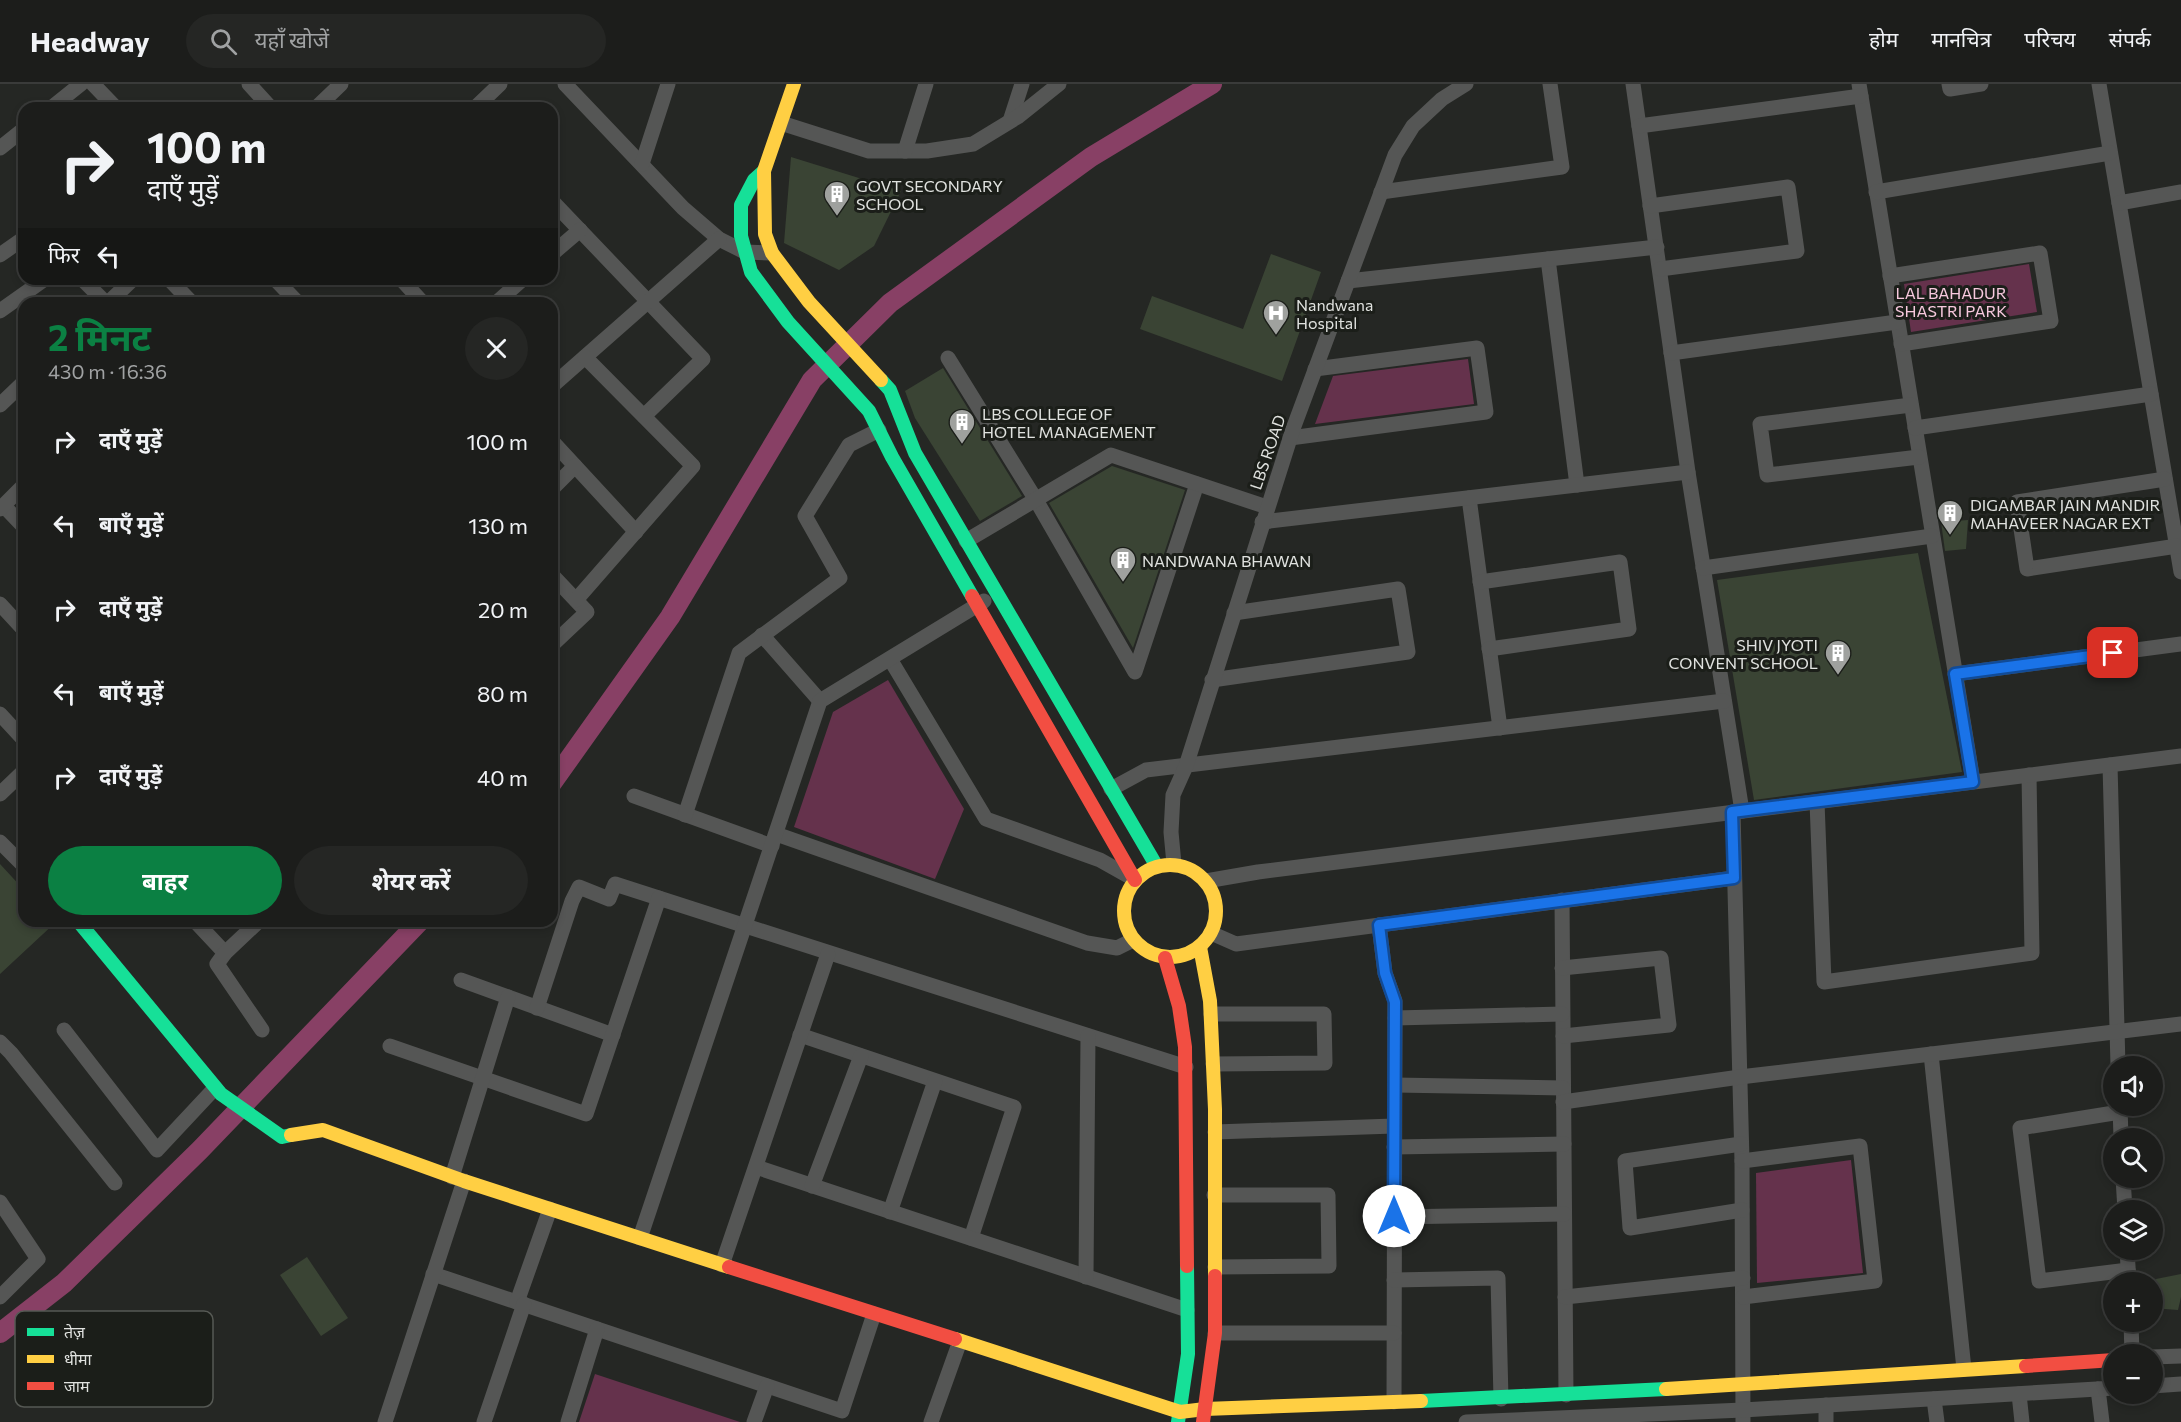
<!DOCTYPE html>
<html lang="hi">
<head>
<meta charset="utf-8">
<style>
  :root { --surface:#1c1d1b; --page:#252624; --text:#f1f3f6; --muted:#a0a2a3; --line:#3a3b3a; --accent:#0b8043 }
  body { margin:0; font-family:Commissioner,"Noto Sans Devanagari",sans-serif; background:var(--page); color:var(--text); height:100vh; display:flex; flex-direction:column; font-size:22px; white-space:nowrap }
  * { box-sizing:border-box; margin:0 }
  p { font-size:20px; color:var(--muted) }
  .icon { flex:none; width:33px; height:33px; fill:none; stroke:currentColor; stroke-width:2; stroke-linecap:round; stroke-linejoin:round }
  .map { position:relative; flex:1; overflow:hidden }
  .sheet { position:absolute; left:18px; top:213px; width:540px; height:630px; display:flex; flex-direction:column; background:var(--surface); border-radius:18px; box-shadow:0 3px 9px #0003,0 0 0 2px var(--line) }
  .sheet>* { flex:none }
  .top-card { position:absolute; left:18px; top:18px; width:540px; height:183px; border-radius:18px; box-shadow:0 3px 9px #0003,0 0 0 2px var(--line); background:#1c1d1b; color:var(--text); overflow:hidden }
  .fabs { position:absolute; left:2103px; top:972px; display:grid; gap:12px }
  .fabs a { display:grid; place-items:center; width:60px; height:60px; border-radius:50%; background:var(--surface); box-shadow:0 3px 9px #0003,0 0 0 2px var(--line); font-size:30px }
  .pin { position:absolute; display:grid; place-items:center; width:51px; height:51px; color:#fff; margin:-26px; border-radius:12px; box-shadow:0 3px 9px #0006 }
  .me { position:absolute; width:66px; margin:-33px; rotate:0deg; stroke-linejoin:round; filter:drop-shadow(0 0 4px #0008) }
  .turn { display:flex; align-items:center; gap:21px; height:126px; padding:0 30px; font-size:27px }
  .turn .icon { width:78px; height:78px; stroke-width:2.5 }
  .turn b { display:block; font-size:42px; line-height:51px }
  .then { display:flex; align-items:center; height:57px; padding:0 30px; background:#0003; gap:12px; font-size:22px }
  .round { display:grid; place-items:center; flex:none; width:63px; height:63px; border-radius:32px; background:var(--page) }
  .summary { display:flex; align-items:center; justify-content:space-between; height:102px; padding:0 30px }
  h1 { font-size:36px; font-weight:700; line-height:45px; color:var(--accent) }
  .cta { display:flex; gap:12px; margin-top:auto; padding:12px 30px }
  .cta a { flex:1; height:69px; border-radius:36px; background:var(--accent); color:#fff; font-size:24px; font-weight:700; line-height:69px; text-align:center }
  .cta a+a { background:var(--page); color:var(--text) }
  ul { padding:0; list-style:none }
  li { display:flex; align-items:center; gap:18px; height:84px; padding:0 30px }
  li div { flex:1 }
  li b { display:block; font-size:22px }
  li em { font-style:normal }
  header { display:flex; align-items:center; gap:36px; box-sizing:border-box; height:84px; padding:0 30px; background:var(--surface); border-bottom:2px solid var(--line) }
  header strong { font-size:28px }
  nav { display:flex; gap:33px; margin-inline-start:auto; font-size:21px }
  .search { width:420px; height:54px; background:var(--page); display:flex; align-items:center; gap:15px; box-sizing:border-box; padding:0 21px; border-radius:33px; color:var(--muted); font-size:22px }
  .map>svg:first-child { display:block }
</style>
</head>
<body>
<header>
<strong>Headway</strong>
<div class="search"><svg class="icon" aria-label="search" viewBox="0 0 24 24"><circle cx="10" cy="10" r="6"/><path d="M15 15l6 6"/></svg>यहाँ खोजें</div>
<nav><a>होम</a><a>मानचित्र</a><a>परिचय</a><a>संपर्क</a></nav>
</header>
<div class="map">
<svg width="2181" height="1338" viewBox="0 0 2181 1338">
  <rect width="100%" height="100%" fill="#252724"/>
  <g fill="#65324c">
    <path d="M2029,180L2037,228L1911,248L1904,200Z"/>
    <path d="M1468,275L1474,320L1315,340L1333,292Z"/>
    <path d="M888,596L964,725L935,795L794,743L833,628Z"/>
    <path d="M1851,1076L1863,1189L1757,1199L1756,1089Z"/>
    <path d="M595,1290L740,1338H579Z"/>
  </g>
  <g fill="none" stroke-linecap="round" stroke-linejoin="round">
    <g stroke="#884065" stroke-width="20">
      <path d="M552,699L670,533L812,296L890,219L1091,73L1212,0"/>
      <path d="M0,1249L64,1199L200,1066L420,837"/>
    </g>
  </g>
  <g fill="#3a4434">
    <path d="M791,73L901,107L874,162L839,186L784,159Z"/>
    <path d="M1271,170L1321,188L1282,297L1140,245L1152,212L1243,245Z"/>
    <path d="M943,284L1022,412L980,437L915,334L905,307Z"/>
    <path d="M1112,382L1185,406L1133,564L1049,419Z"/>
    <path d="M1968,436L1966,465L1945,467L1941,438Z"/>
    <path d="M1918,469L1962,688L1754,716L1717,496Z"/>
    <path d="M0,780L24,806V837H57L0,890Z"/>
    <path d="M307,1173L348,1234L321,1252L280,1191Z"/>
    <path d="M2181,1190V1213L2178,1226L2152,1224L2156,1195Z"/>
  </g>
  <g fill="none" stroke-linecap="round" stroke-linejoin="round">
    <g stroke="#555655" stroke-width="15">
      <path d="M93,0L116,24"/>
      <path d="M249,0L271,24"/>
      <path d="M565,0L683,124L719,155L745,168L772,169"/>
      <path d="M1633,0L1688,388L1742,727"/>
      <path d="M1859,0L1973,697"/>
      <path d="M1949,0L1950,5L1981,0"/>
      <path d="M2099,0L2181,488"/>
      <path d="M51,24L81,0"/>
      <path d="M316,24L341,0"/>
      <path d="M475,24L500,0"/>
      <path d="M1010,37L1022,0"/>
      <path d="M781,39L869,67H927L973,60L1019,32L1059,0"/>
      <path d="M1639,42L1861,12"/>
      <path d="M0,64L24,45"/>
      <path d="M905,67L926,0"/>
      <path d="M642,80L668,0"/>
      <path d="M1381,108L1562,83L1550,0"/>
      <path d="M1876,108L2110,69"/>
      <path d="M552,117L703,275L644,332"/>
      <path d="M2119,119L2181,108"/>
      <path d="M1650,122L1788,103L1797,167L1660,185"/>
      <path d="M552,170L580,146"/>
      <path d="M0,171L24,154"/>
      <path d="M1548,175L1577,401"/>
      <path d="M1890,192L2040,169L2051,237L1901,260"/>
      <path d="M82,195L106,219"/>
      <path d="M169,195L192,219"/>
      <path d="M275,195L298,219"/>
      <path d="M401,195L423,219"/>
      <path d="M1348,197L1657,163"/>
      <path d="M108,219L133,195"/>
      <path d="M496,219L523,195"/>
      <path d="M0,227L45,195"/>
      <path d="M1671,269L1897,238"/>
      <path d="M948,274L1036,416L1135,588L1197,400"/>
      <path d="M552,302L719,155"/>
      <path d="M0,321L24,298"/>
      <path d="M1911,321L1760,340L1767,391L1919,373"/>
      <path d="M1915,344L2151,310"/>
      <path d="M1290,354L1486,328L1477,264L1315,285"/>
      <path d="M552,357L636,448"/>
      <path d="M2165,395L2017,418L2027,485L2177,462"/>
      <path d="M552,405L575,382"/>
      <path d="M1469,414L1500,644"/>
      <path d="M4,422L24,443"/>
      <path d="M0,425L24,401"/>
      <path d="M1262,438L1688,388"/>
      <path d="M966,457L1111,371L1267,423"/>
      <path d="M1703,484L1932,452"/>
      <path d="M552,491L587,528L552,561"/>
      <path d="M1480,498L1620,478L1629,545L1489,565"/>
      <path d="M576,516L693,382L585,273"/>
      <path d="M0,520L24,546"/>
      <path d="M762,551L820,617"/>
      <path d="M890,575L986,735L1100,776L1132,794"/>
      <path d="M1955,590L2181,560"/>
      <path d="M1212,596L1408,568L1398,505L1234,529"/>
      <path d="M0,630L24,656"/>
      <path d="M2110,681L2118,982"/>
      <path d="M1111,705L1146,686L1724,617"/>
      <path d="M0,710L24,687"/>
      <path d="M634,712L772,762"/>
      <path d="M1817,718L1824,898L2032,869L2029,691"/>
      <path d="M1733,728L1742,1077L1743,1338"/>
      <path d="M685,731L739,569L840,494L805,432L849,361L879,346"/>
      <path d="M776,750L1087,859L1117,864L1133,856"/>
      <path d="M0,758L24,782"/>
      <path d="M1174,780L1171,748L1173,711L1186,682L1293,345L1395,71L1413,42L1442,15L1466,0"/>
      <path d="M1206,797L1258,788L2181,672"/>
      <path d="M1562,816L1566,1311"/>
      <path d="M195,837L225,869"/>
      <path d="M259,837L225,869L217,880L262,946"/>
      <path d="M1379,841L1385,889L1395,917L1394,1318"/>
      <path d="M1211,849L1236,860L1734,794"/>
      <path d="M1562,884L1661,874L1669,941L1563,952"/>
      <path d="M461,896L613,951"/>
      <path d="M537,924L572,817L579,803L609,815L615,800L1186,983"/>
      <path d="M1211,930H1324L1325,979L1213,980"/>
      <path d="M1395,934L1562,930"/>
      <path d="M64,946L157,1066L215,1004"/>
      <path d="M800,951L1014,1023L971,1154"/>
      <path d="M0,958L11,969L115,1099"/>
      <path d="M390,962L586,1030L659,814"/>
      <path d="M1931,970L1964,1285"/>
      <path d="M1395,1001L1563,1004"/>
      <path d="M1563,1018L1740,993L2181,940"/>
      <path d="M2120,1022L2121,1054"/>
      <path d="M2120,1028L2020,1044L2039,1197L2128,1186"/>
      <path d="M1215,1048L1394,1042"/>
      <path d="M1741,1060L1625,1077L1630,1144L1742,1126"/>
      <path d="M1394,1063L1564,1060"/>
      <path d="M1742,1077L1860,1062L1875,1197L1743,1213"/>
      <path d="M756,1083L1187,1226"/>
      <path d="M452,1093L508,913"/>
      <path d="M2123,1094L2125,1126"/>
      <path d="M812,1102L861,972"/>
      <path d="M1214,1111H1328L1329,1182L1215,1183"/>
      <path d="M0,1118L38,1175L0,1213"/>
      <path d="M890,1128L935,997"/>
      <path d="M1394,1133L1564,1130"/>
      <path d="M640,1154L820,617L984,517"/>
      <path d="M2127,1166L2129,1198"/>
      <path d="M722,1181L828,870"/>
      <path d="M433,1190L842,1327L874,1230"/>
      <path d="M1086,1193L1088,952"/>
      <path d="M1394,1196L1498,1194L1501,1315"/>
      <path d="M1565,1213L1743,1194"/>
      <path d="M517,1218L550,1125"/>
      <path d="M2131,1238L2132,1270"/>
      <path d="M1215,1249H1394"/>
      <path d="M2152,1273L2181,1272"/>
      <path d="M2152,1302L2181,1300"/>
      <path d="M2098,1305L2102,1338"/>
      <path d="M2019,1310L2022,1338"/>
      <path d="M1934,1315L1937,1338"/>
      <path d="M1826,1321V1338"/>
      <path d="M385,1338L464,1097"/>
      <path d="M484,1338L524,1220"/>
      <path d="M568,1338L597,1245"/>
      <path d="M754,1338L767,1302"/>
      <path d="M931,1338L960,1257"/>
      <path d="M1466,1338L1743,1326L2114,1304"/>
    </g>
    <g stroke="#16e098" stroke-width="14">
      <path d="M764,87L754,96L741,121V152L751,188L788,238L869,327L892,373L972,512"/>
      <path d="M881,296L890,306L915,369L1156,781"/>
      <path d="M78,837L221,1010L282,1053L291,1051"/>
      <path d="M1421,1317L1666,1305"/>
      <path d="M1178,1338L1188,1270L1187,1182"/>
    </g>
    <g stroke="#ffcf43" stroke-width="14">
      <path d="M794,0L764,87L765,150L772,169L809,218L881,296"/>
      <circle cx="1170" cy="827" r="46"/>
      <path d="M1200,863L1210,917L1215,1025V1192"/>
      <path d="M291,1051L323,1046L464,1097L729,1183"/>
      <path d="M955,1255L1180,1328L1205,1325L1421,1317"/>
      <path d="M1666,1305L2026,1282"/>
    </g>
    <g stroke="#f24e42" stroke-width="14">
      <path d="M972,512L1135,796"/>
      <path d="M1165,874L1179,922L1185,963L1187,1182"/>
      <path d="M729,1183L955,1255"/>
      <path d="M2026,1282L2114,1276"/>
      <path d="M1203,1338L1215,1249V1192"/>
    </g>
  </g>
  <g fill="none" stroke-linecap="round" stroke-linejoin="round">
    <g stroke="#114b97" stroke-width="15">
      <path id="route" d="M1394,1132L1395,918L1385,889L1379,841L1734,794L1732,728L1973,698L1955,590L2113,569"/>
    </g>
    <use href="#route" stroke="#1a73e8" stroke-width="10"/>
  </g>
  <defs>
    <g id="building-pin" transform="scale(1.35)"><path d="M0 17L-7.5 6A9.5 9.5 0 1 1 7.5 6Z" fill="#9fa19e" stroke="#1b1e19"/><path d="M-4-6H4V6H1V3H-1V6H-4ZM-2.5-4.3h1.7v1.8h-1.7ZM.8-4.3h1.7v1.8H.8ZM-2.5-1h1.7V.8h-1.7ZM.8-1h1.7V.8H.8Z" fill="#fff"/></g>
    <g id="hospital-pin" transform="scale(1.35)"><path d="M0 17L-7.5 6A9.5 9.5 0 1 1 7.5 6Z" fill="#9fa19e" stroke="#1b1e19"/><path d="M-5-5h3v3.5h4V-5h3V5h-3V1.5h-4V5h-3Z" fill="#fff"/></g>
  </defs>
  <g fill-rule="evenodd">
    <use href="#building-pin" x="837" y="110"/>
    <use href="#hospital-pin" x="1276" y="229"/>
    <use href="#building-pin" x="962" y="338"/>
    <use href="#building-pin" x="1950" y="429"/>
    <use href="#building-pin" x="1123" y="476"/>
    <use href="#building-pin" x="1838" y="569"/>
  </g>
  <g text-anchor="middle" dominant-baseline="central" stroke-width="6" stroke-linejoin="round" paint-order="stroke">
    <g font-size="16" fill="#e0e2df" stroke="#1b1e19" text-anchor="start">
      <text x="856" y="101">GOVT SECONDARY<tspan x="856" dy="18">SCHOOL</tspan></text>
      <text x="1296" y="220">Nandwana<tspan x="1296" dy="18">Hospital</tspan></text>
      <text x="982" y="329">LBS COLLEGE OF<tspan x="982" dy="18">HOTEL MANAGEMENT</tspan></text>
      <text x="1970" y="420">DIGAMBAR JAIN MANDIR<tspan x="1970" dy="18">MAHAVEER NAGAR EXT</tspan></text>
      <text x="1142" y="476">NANDWANA BHAWAN</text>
      <text x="1818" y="560" text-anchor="end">SHIV JYOTI<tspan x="1818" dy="18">CONVENT SCHOOL</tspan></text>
    </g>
    <g font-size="16" fill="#f8c9de" stroke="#1b1e19">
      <text x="1951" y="208">LAL BAHADUR<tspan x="1951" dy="18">SHASTRI PARK</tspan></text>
    </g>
    <g font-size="16" fill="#e0e2df" stroke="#1b1e19">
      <text transform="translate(1267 368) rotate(-71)">LBS ROAD</text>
    </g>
  </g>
  <rect x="15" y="1227" width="198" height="96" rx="9" fill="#1b1e19" stroke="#565954" stroke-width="1.5"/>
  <rect x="27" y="1244" width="27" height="8" fill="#16e098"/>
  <rect x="27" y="1271" width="27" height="8" fill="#ffcf43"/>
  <rect x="27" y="1298" width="27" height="8" fill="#f24e42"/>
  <g font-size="16" fill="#e0e2df">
    <text x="64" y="1254">तेज़</text>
    <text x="64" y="1281">धीमा</text>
    <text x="64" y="1308">जाम</text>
  </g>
</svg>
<div class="fabs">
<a><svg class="icon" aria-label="sound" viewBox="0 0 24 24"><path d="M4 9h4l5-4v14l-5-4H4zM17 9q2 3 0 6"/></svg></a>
<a><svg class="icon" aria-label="search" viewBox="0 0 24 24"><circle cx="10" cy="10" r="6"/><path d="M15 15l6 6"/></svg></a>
<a><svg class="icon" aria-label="layers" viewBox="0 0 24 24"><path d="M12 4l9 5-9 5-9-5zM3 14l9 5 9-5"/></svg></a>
<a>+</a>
<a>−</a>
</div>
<div class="pin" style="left:2113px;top:569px;background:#d93025"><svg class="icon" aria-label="arrive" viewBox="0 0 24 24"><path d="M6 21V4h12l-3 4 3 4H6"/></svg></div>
<svg class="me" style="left:1394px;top:1132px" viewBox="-20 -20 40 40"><circle r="19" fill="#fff"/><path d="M0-13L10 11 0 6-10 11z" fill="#1a73e8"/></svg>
<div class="top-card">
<div class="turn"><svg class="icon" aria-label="right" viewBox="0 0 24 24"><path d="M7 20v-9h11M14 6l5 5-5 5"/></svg><div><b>100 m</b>दाएँ मुड़ें</div></div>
<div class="then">फिर<svg class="icon" aria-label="left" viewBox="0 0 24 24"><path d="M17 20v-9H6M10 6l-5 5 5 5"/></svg></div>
</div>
<section class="sheet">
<div class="summary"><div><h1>2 मिनट</h1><p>430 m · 16:36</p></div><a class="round"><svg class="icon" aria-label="close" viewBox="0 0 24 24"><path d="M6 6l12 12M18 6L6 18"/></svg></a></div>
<ul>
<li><svg class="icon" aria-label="right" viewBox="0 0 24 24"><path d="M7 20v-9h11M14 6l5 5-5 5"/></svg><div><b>दाएँ मुड़ें</b></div><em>100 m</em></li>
<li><svg class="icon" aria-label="left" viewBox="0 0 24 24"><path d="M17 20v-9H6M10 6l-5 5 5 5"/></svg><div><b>बाएँ मुड़ें</b></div><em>130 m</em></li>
<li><svg class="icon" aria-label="right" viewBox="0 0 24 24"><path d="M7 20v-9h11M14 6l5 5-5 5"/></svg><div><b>दाएँ मुड़ें</b></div><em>20 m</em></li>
<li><svg class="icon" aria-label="left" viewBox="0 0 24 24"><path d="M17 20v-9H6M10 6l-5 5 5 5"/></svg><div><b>बाएँ मुड़ें</b></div><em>80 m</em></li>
<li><svg class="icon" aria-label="right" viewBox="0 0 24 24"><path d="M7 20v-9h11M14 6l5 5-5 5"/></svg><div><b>दाएँ मुड़ें</b></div><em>40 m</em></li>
</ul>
<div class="cta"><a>बाहर</a><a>शेयर करें</a></div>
</section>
</div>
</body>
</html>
